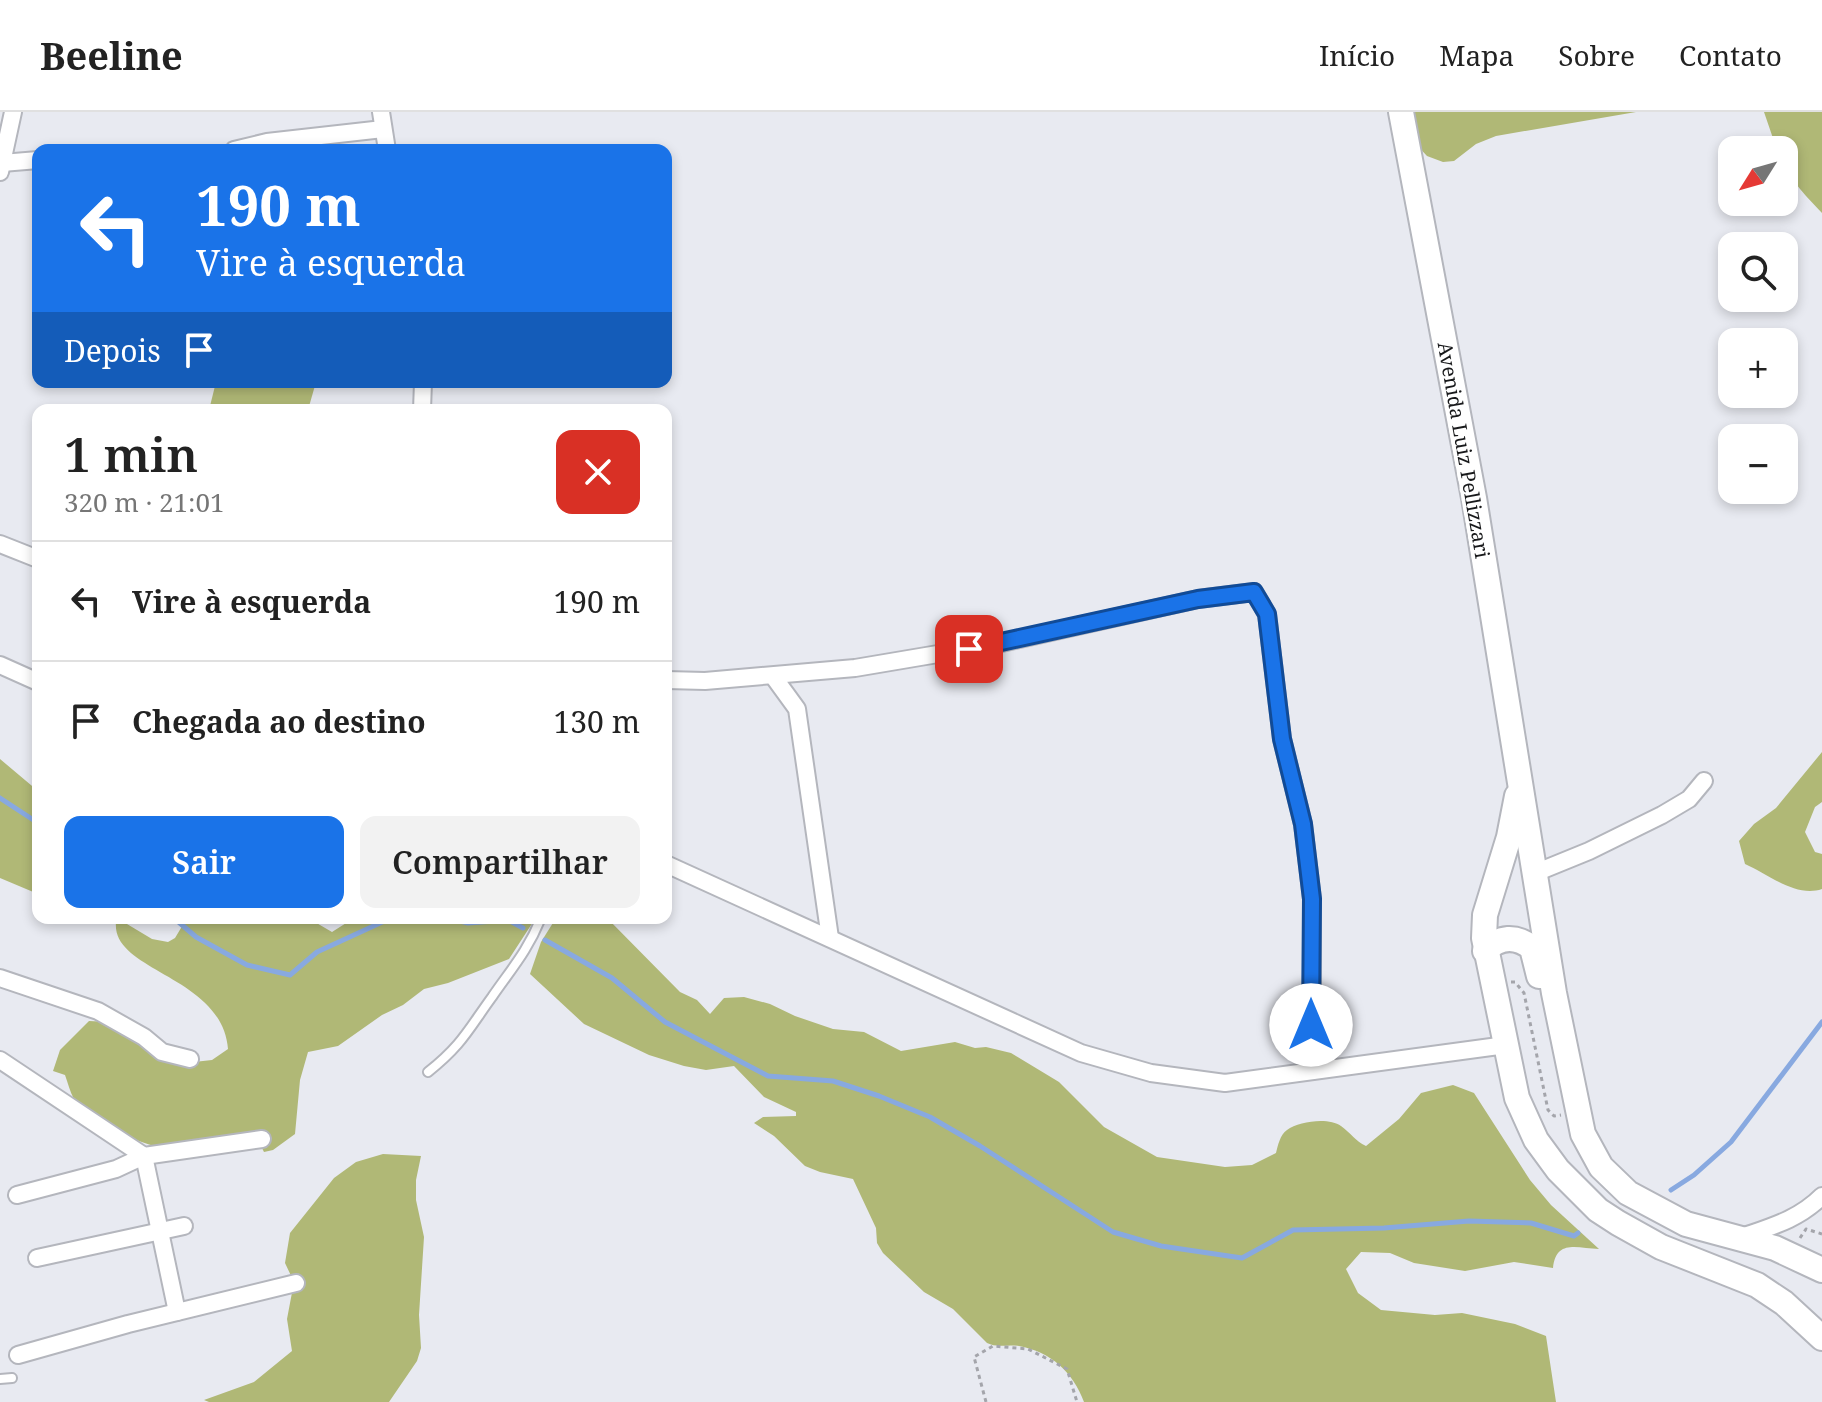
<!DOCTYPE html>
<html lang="pt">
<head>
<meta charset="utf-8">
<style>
  :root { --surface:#fff; --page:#f2f2f2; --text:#222; --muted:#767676; --line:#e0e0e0; --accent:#1a73e8 }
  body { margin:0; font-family:"Noto Serif",serif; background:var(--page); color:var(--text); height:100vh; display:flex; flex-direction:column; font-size:30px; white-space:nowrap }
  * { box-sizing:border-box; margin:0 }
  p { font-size:26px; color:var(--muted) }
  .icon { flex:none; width:44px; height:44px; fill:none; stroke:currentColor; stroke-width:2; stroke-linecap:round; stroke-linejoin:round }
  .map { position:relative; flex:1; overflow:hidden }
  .details { position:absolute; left:32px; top:292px; width:640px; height:520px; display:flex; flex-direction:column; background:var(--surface); border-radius:16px; box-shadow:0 4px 12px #0003 }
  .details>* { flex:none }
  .guide { position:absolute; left:32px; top:32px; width:640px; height:244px; border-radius:16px; box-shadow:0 4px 12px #0003; background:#1a73e8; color:#fff; overflow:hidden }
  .needle { width:52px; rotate:233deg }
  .tools { position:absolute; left:1718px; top:24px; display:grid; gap:16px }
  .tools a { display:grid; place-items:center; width:80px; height:80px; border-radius:16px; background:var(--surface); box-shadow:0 4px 12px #0003; font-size:40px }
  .pin { position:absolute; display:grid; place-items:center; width:68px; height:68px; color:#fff; margin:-34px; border-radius:16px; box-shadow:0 4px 12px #0006 }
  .me { position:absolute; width:88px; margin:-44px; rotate:0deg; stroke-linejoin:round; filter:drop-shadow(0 0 6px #0008) }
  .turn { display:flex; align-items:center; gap:28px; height:168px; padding:0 32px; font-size:36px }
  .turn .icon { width:104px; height:104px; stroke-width:2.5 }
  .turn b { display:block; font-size:56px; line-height:68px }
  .then { display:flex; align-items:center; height:76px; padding:0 32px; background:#0003; gap:16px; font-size:30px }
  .round { display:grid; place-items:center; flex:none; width:84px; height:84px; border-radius:16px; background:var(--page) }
  .headline { display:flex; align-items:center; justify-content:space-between; height:136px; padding:0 32px }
  h1 { font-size:48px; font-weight:600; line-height:60px }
  .button { display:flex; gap:16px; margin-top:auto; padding:16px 32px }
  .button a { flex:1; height:92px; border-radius:16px; background:var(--accent); color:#fff; font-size:32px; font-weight:600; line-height:92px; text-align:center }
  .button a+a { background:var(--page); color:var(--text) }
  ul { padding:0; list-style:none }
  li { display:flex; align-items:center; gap:24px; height:120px; padding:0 32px; border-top:2px solid var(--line) }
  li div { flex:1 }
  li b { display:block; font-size:30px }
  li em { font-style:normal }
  header { display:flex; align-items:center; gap:48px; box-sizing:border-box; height:112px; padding:0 40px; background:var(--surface); border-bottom:2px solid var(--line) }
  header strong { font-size:38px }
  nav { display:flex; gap:44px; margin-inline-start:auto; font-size:28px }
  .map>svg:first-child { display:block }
</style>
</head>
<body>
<header>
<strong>Beeline</strong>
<nav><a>Início</a><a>Mapa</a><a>Sobre</a><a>Contato</a></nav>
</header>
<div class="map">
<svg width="1822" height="1290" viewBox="0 0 1822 1290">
  <rect width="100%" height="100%" fill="#e8eaf1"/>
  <g fill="#b0b876">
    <path d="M1403,0H1636L1496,24L1476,32L1454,49L1443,50L1427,44L1410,26Z"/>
    <path d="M1764,0H1822V101C1805,82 1784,65 1784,38H1777Z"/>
    <path d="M216,270H316L308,298H209Z"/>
    <path d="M1822,640V690L1815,695L1805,720L1815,740L1822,742V777C1796,786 1768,762 1745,752L1739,729L1754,712L1776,696Z"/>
    <path d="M0,647L38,679V782L0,766Z"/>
    <path d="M187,806H308L332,820L354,806L535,807L509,847L448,871L424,877L403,893L382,903L338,934L308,940L300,968L295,1022L273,1038L264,1040L262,1036C239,1031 216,1039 193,1040C160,1041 93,1016 74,987C70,980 68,971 65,963L53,959L60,938L89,909L109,910L160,945L176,952L212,948L228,937C222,863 111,860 116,810L122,809L152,827L168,830L175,826Z"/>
    <path d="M556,806H607L680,880L697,888L710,902L724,886L744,885L770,892L795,904L833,917L864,920L901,939L955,930L975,936L986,935L1011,941L1059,970L1104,1015L1157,1045L1225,1055L1252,1053L1276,1041C1278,1033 1280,1023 1287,1018C1299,1009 1329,1005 1341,1014C1351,1021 1355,1029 1366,1034L1399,1007L1421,981L1453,973L1474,981L1530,1068L1551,1093L1599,1137C1577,1136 1556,1127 1553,1156L1514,1150L1465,1159L1414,1151L1390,1141L1361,1140L1346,1157L1358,1181L1381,1198L1435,1203L1462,1201L1515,1212L1546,1224L1556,1290H1084C1073,1260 1051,1240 1019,1234C1007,1232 997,1236 987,1231L953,1197L924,1180L883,1141L877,1131L876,1116L853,1067L820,1060L805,1054L774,1024L754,1011L763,1005L796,1004V1000L764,985L734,954L706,958L684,954L649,943L584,912L530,862L541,830Z"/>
    <path d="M383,1042L421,1044L416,1068V1088L424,1125L419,1203L421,1236L417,1249L389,1290H209L204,1288L254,1270L292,1239L287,1207L294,1170L285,1151L290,1121L334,1066L356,1050Z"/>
  </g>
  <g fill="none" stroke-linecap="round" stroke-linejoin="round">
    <g stroke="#88a9e0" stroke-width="5">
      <path d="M0,686L38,711"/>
      <path d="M174,806L196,825L247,853L290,863L317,840L391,806"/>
      <path d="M448,806L468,811L508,808L523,816"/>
      <path d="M545,828L612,866L665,910L768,964L833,969L879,984L930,1005L980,1034L1113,1120L1161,1134L1242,1146L1293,1118L1384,1116L1469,1109L1531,1111L1574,1124L1578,1121"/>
      <path d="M1671,1078L1694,1063L1731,1030L1822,910"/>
    </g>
    <g stroke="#b4b6bd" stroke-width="12">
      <g id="lane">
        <path d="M428,960C462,933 468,918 492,885C512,856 527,840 541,806"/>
        <path d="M0,1267L12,1266"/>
      </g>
    </g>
    <g stroke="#b4b6bd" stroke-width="20">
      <g id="street">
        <path d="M381,0L387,38"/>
        <path d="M234,38L267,30L383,17"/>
        <path d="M2,51L38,48"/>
        <path d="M0,60L13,0"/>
        <path d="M422,298L423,270"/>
        <path d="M0,432L38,447"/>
        <path d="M0,553L38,570"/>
        <path d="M773,564L797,597L830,826"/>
        <path d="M666,568L705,569L855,556L997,532L1198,487L1254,480L1267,502L1282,627L1303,712L1312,787V959"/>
        <path d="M666,752L1081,941L1151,961L1225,971L1506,933"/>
        <path d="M1535,761L1589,739L1662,703L1689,687L1704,669"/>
        <path d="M0,866L98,899L144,925L162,940L190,947"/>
        <path d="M0,948L144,1044L262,1027"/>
        <path d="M17,1083L116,1057L144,1044L177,1200"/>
        <path d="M1739,1126C1770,1115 1798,1108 1822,1084"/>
        <path d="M37,1146L184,1114"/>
        <path d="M18,1243L128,1212L296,1171"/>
      </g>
    </g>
    <g stroke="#b4b6bd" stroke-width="28">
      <g id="secondary">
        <path d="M1401,0L1474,386L1554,881L1583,1022L1601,1055L1628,1081L1686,1112L1775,1136L1822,1158"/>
        <path d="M1517,684L1509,725L1485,803L1484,826L1517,986L1536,1028L1558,1058L1598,1098L1618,1111L1661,1135L1757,1173L1784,1191L1822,1226"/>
        <path d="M1485,839C1499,824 1516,823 1532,836L1539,864"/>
      </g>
    </g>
    <g stroke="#a4a5ab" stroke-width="3" stroke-dasharray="4 4" stroke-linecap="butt">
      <path d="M1511,870H1515L1524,881L1548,998L1554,1004L1561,1003"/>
      <path d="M1800,1126L1806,1117L1822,1122"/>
      <path d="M986,1290L974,1245L993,1234L1028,1237L1067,1257L1077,1290"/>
    </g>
    <use href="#lane" stroke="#fff" stroke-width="8"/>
    <use href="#street" stroke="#fff" stroke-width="16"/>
    <use href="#secondary" stroke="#fff" stroke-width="24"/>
  </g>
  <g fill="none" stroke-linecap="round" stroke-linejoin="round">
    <g stroke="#114b97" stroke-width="20">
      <path id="route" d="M969,537L1198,487L1254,480L1267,502L1282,627L1303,712L1312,787L1311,913"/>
    </g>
    <use href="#route" stroke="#1a73e8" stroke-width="14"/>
  </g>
  <g text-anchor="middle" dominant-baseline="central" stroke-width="7" stroke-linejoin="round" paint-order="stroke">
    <g font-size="20" fill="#18191b" stroke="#fff">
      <text transform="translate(1464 338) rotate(80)">Avenida Luiz Pellizzari</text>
    </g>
  </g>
</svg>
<div class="tools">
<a><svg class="needle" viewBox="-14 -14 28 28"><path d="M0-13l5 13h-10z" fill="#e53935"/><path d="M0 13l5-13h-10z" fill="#767676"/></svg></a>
<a><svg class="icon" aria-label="search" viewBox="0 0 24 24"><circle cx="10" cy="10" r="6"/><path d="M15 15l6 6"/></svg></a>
<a>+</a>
<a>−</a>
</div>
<div class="pin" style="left:969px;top:537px;background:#d93025"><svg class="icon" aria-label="arrive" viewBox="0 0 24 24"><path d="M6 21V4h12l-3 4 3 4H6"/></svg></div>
<svg class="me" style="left:1311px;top:913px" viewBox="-20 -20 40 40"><circle r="19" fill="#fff"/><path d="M0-13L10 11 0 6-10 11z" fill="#1a73e8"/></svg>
<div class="guide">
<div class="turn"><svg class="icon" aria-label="left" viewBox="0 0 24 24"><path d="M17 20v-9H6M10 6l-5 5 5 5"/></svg><div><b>190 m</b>Vire à esquerda</div></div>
<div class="then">Depois<svg class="icon" aria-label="arrive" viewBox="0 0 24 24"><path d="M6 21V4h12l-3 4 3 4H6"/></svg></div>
</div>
<section class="details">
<div class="headline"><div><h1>1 min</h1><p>320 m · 21:01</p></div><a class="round" style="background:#d93025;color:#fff"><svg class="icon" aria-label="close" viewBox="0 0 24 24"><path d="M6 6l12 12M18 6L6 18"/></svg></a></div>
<ul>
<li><svg class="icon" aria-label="left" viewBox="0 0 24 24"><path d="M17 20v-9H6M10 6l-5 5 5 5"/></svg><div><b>Vire à esquerda</b></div><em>190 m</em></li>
<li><svg class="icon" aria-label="arrive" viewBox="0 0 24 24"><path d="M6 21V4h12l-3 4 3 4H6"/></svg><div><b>Chegada ao destino</b></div><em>130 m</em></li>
</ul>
<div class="button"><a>Sair</a><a>Compartilhar</a></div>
</section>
</div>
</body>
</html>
